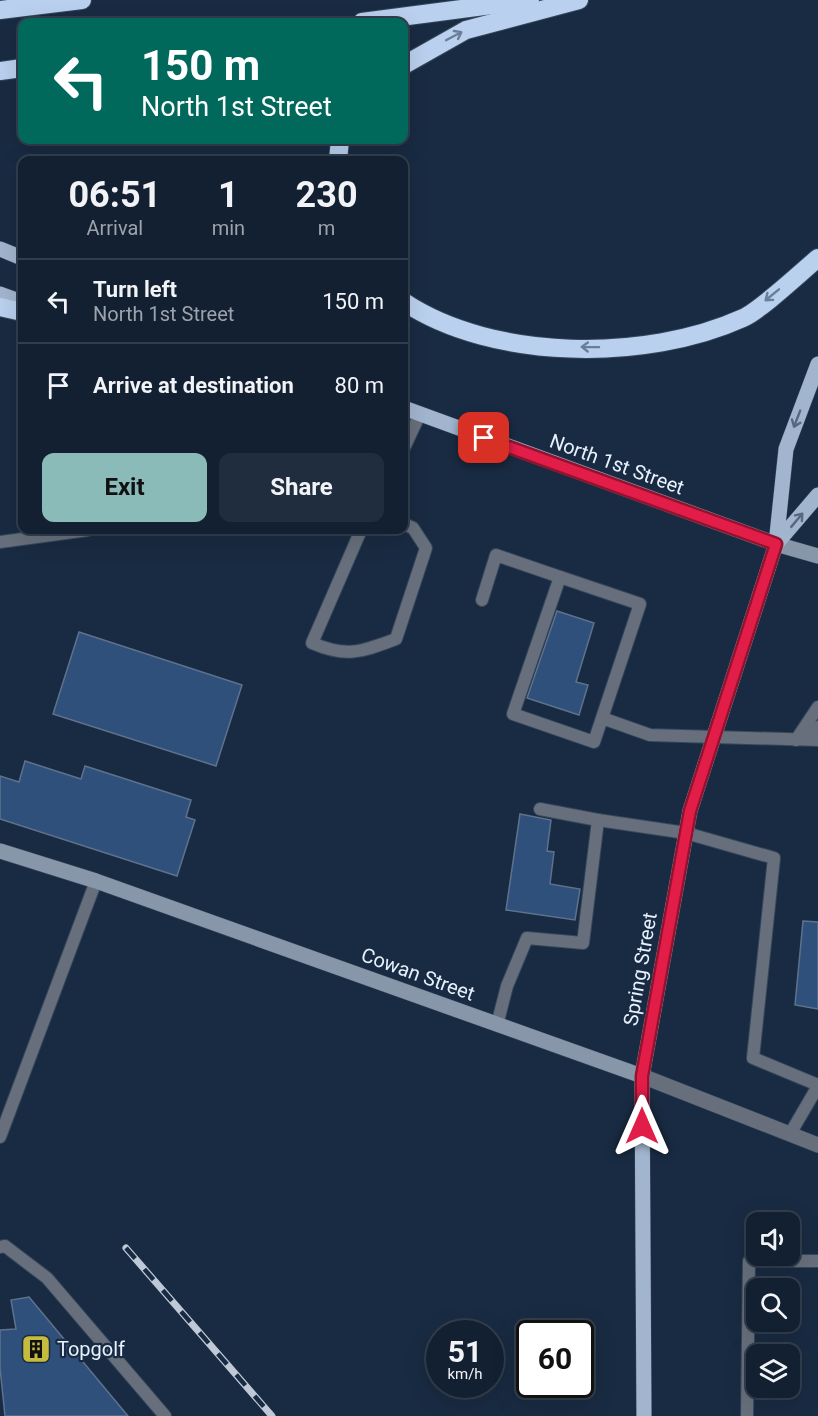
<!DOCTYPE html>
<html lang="en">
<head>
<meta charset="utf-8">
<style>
  :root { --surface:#132032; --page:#202d3e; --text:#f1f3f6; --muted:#9da3ac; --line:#323e4d; --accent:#8bbbb9 }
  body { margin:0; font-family:Roboto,sans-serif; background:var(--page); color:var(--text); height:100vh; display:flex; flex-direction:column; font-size:22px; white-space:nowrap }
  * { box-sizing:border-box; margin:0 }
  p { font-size:20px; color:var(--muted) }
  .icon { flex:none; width:33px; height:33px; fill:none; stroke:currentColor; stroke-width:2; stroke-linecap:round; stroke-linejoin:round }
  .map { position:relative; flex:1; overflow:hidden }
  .panel { position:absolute; left:18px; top:156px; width:390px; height:378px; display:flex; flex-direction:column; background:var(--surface); border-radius:12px; box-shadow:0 6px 24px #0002,0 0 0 2px var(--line) }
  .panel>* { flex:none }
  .hud { position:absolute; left:18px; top:18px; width:390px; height:126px; border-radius:12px; box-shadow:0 6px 24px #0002,0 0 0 2px var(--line); background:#00695c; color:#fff; overflow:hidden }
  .controls { position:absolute; left:746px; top:1212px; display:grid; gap:12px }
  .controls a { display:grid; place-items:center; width:54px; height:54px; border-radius:12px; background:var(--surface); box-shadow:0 6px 24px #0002,0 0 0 2px var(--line); font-size:30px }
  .speed { position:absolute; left:426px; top:1320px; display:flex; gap:12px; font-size:30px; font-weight:700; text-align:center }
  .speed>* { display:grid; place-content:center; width:78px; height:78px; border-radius:50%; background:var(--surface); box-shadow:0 6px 24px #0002,0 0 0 2px var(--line); line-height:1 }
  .speed small { font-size:15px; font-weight:400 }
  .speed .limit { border:3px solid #111; border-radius:9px; background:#fff; color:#111 }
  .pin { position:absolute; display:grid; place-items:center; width:51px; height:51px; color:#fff; margin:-26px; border-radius:12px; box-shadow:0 3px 9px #0006 }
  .me { position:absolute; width:66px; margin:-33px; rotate:0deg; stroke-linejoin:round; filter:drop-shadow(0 0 4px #0008) }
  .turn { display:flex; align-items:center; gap:21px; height:126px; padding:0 24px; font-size:27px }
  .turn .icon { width:78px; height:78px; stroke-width:2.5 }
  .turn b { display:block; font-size:42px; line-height:51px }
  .eta { display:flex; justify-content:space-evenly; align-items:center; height:102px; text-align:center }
  .eta b { font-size:36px; font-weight:700; line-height:42px }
  .action { display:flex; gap:12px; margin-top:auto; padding:12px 24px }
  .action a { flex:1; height:69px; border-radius:12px; background:var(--accent); color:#111; font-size:24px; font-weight:700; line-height:69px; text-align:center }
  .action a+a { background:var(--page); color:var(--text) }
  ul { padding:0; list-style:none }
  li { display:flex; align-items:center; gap:18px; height:84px; padding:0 24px; border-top:2px solid var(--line) }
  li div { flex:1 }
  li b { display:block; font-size:22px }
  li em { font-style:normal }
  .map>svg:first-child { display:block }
</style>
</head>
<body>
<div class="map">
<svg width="818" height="1416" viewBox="0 0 818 1416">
  <rect width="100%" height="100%" fill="#192b42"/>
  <g fill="#2f507b" stroke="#5e728d" stroke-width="1.5">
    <path d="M557,611L594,623L576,682L588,685L579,715L527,698Z"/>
    <path d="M79,632L242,685L216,766L53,714Z"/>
    <path d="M25,761L81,779L85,766L191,800L186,817L195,820L177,876L0,819V776L19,782Z"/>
    <path d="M520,814L551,820L547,851L554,852L550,884L580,889L575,920L506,910Z"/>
    <path d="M803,921L818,922V1009L795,1005Z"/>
    <path d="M29,1297L128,1416H5L0,1368V1330L16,1329L11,1300Z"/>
  </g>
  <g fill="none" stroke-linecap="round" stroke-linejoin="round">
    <g stroke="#36475c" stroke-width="14">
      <g id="lane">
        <path d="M404,448L420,414"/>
        <path d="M361,530L312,643C347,658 361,652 396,639L426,548L413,528L404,524"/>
        <path d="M0,542L88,530"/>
        <path d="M482,600L496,555L560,577"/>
        <path d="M602,718L594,742L513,714L560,577L640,604L602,718L650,735L818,740"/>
        <path d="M800,738L818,727"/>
        <path d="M796,740L818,707"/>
        <path d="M598,820L686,833L774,858L753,1058L818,1085"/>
        <path d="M497,1025L507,986L527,938L583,943L598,820L540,809"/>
        <path d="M790,1134L818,1086"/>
        <path d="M0,1137L96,881"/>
        <path d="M0,1247L5,1246L47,1278L165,1416"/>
        <path d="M747,1416L749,1261H818"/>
      </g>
    </g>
    <g stroke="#36475c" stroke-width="16">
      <path id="street" d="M642,1076L818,1145"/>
    </g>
    <g stroke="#36475c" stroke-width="16">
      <g id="secondary">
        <path d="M776,544L818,556"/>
        <path d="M0,851L96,881L642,1076"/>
      </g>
    </g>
    <g stroke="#36475c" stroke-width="16">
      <g id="primary">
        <path d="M0,249L22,258"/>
        <path d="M0,294L22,302"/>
        <path d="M404,408L776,544"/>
        <path d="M776,544L818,495"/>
        <path d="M644,1416L642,1076L690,811L776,544L786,449L818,364"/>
      </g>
    </g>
    <g stroke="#36475c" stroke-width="20">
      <g id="highway">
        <path d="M0,10L82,0"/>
        <path d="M362,22L530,0"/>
        <path d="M404,65L466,30L579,0"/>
        <path d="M0,71L22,68"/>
        <path d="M338,160L340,140"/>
        <path d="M404,302C493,361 646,362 743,318C761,310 800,273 818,258"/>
        <path d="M0,307L22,312"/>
      </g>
    </g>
    <use href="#lane" stroke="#666f7b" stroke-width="12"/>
    <use href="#street" stroke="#666f7b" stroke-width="15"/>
    <use href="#secondary" stroke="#8896aa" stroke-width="15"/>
    <use href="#primary" stroke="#a2b5ce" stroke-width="15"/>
    <use href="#highway" stroke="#b9d0ee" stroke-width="18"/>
    <g stroke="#bec8d7" stroke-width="7">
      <path id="rail" d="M126,1248L272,1416"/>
    </g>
    <use href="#rail" stroke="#192b42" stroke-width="4.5" stroke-dasharray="14" stroke-linecap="butt"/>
  </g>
  <defs><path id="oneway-shaft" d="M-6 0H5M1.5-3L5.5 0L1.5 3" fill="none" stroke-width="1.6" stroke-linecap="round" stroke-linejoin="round" transform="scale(1.5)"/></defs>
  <g stroke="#697e98">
    <use href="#oneway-shaft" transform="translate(454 36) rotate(-28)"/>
    <use href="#oneway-shaft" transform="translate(772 295) rotate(141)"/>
    <use href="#oneway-shaft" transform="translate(590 347) rotate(-179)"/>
  </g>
  <g stroke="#576981">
    <use href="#oneway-shaft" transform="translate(797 419) rotate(111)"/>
    <use href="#oneway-shaft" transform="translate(797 520) rotate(-50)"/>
  </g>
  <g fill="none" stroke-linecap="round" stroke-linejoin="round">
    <g stroke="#92132f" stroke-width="15">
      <path id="route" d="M484,438L776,544L690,811L642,1076V1126"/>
    </g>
    <use href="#route" stroke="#e11d48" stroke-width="10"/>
  </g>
  <defs>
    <g id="building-square" transform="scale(1.5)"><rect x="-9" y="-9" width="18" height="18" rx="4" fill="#c5bc3d" stroke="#192b42"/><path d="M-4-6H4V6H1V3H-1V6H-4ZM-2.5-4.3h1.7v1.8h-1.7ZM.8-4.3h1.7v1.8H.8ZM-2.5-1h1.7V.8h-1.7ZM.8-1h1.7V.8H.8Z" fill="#111"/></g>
  </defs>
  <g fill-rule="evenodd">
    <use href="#building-square" x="36" y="1349"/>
  </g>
  <g text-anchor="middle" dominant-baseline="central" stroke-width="4.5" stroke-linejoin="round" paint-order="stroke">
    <g font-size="20" fill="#e7f0fd" stroke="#192b42">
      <text transform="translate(617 464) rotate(20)">North 1st Street</text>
      <text transform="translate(640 969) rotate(-80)">Spring Street</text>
      <text transform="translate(418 974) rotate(20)">Cowan Street</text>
    </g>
    <g font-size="20" fill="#e7f0fd" stroke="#192b42" text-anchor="start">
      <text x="57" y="1349">Topgolf</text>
    </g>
  </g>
</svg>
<div class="controls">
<a><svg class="icon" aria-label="sound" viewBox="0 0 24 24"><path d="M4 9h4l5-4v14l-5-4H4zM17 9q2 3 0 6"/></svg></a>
<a><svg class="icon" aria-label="search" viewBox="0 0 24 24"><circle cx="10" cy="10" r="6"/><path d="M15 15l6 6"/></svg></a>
<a><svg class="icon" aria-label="layers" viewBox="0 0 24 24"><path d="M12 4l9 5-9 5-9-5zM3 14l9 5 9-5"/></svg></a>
</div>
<div class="speed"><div>51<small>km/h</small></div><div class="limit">60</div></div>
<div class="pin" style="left:484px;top:438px;background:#d93025"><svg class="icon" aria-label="arrive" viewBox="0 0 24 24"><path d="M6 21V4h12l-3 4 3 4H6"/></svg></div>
<svg class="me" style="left:642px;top:1126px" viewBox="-20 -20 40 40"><path d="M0-17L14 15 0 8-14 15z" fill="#e11d48" stroke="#fff" stroke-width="4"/></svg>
<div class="hud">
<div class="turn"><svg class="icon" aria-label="left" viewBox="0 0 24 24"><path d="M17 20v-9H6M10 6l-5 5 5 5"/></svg><div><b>150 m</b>North 1st Street</div></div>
</div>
<section class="panel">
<div class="eta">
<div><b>06:51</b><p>Arrival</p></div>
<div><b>1</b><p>min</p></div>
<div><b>230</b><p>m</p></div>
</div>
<ul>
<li><svg class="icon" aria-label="left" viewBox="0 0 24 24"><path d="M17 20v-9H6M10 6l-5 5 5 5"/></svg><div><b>Turn left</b><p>North 1st Street</p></div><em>150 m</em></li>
<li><svg class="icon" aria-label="arrive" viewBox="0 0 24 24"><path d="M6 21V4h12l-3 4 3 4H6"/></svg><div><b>Arrive at destination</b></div><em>80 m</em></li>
</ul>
<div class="action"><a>Exit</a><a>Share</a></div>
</section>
</div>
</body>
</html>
